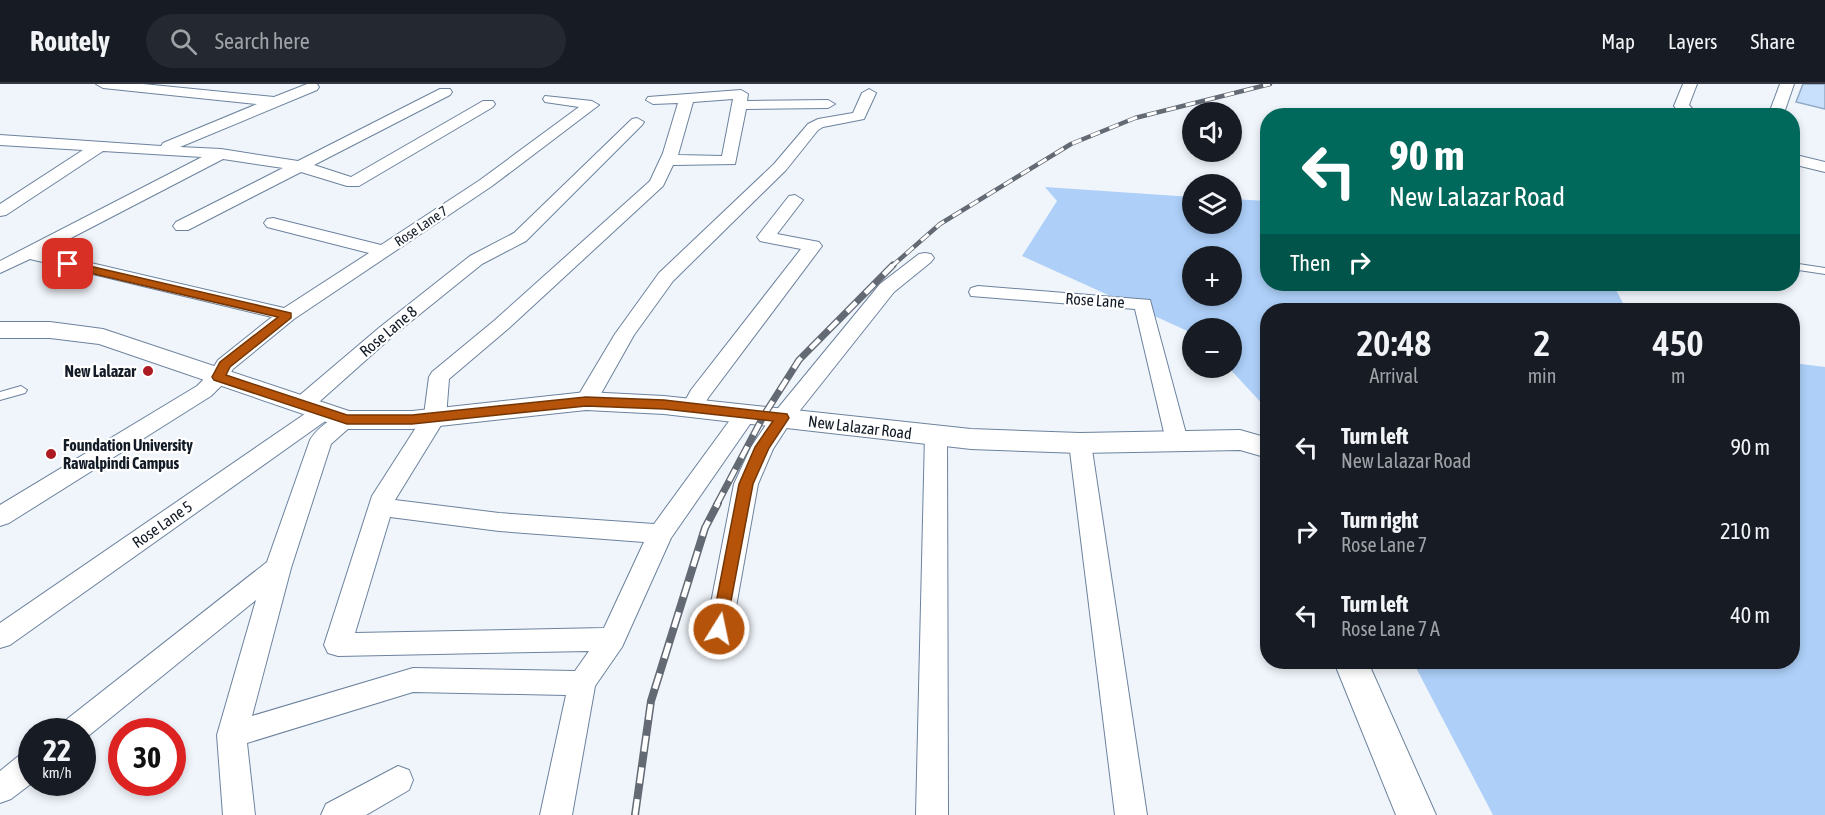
<!DOCTYPE html>
<html lang="en">
<head>
<meta charset="utf-8">
<style>
  :root { --surface:#171b24; --page:#242831; --text:#f1f3f6; --muted:#9ea1a6; --line:#363941 }
  body { margin:0; font-family:"Asap Condensed",sans-serif; background:var(--page); color:var(--text); height:100vh; display:flex; flex-direction:column; font-size:22px; white-space:nowrap }
  * { box-sizing:border-box; margin:0 }
  p { font-size:20px; color:var(--muted) }
  .icon { flex:none; width:33px; height:33px; fill:none; stroke:currentColor; stroke-width:2; stroke-linecap:round; stroke-linejoin:round }
  .map { position:relative; flex:1; overflow:hidden }
  .details { position:absolute; left:1260px; top:219px; width:540px; height:366px; display:flex; flex-direction:column; background:var(--surface); border-radius:24px; box-shadow:0 3px 9px #0003 }
  .details>* { flex:none }
  .guide { position:absolute; left:1260px; top:24px; width:540px; height:183px; border-radius:24px; box-shadow:0 3px 9px #0003; background:#00695c; color:#fff; overflow:hidden }
  .fabs { position:absolute; left:1182px; top:18px; display:grid; gap:12px }
  .fabs a { display:grid; place-items:center; width:60px; height:60px; border-radius:50%; background:var(--surface); box-shadow:0 3px 9px #0003; font-size:30px }
  .speed { position:absolute; left:18px; top:634px; display:flex; gap:12px; font-size:30px; font-weight:700; text-align:center }
  .speed>* { display:grid; place-content:center; width:78px; height:78px; border-radius:50%; background:var(--surface); box-shadow:0 3px 9px #0003; line-height:1 }
  .speed small { font-size:15px; font-weight:400 }
  .speed .limit { border:9px solid #d22; background:#fff; color:#111 }
  .pin { position:absolute; display:grid; place-items:center; width:51px; height:51px; color:#fff; margin:-26px; border-radius:12px; box-shadow:0 3px 9px #0006 }
  .me { position:absolute; width:66px; margin:-33px; rotate:10deg; stroke-linejoin:round; filter:drop-shadow(0 0 4px #0008) }
  .turn { display:flex; align-items:center; gap:21px; height:126px; padding:0 30px; font-size:27px }
  .turn .icon { width:78px; height:78px; stroke-width:2.5 }
  .turn b { display:block; font-size:42px; line-height:51px }
  .then { display:flex; align-items:center; height:57px; padding:0 30px; background:#0003; gap:12px; font-size:22px }
  .eta { display:flex; justify-content:space-evenly; align-items:center; height:102px; text-align:center }
  .eta b { font-size:36px; font-weight:600; line-height:42px }
  ul { padding:0; list-style:none }
  li { display:flex; align-items:center; gap:18px; height:84px; padding:0 30px }
  li div { flex:1 }
  li b { display:block; font-size:22px }
  li em { font-style:normal }
  header { display:flex; align-items:center; gap:36px; box-sizing:border-box; height:84px; padding:0 30px; background:var(--surface); border-bottom:2px solid var(--line) }
  header strong { font-size:28px }
  nav { display:flex; gap:33px; margin-inline-start:auto; font-size:21px }
  .search { width:420px; height:54px; background:var(--page); display:flex; align-items:center; gap:15px; box-sizing:border-box; padding:0 21px; border-radius:33px; color:var(--muted); font-size:22px }
  .map>svg:first-child { display:block }
</style>
</head>
<body>
<header>
<strong>Routely</strong>
<div class="search"><svg class="icon" aria-label="search" viewBox="0 0 24 24"><circle cx="10" cy="10" r="6"/><path d="M15 15l6 6"/></svg>Search here</div>
<nav><a>Map</a><a>Layers</a><a>Share</a></nav>
</header>
<div class="map">
<svg width="1825" height="731" viewBox="0 0 1825 731">
  <rect width="100%" height="100%" fill="#f0f5fb"/>
  <g fill="#adcff8" fill-rule="evenodd">
    <path d="M1045,103L1192,113V140H1232V115L1267,117L1268,200H1613L1625,223L1653,226H1268L1267,325L1229,284H1232V244H1192V249L1022,172L1057,117ZM1192,172H1232V212H1192Z"/>
    <path d="M1793,279L1825,283V731H1493L1413,578H1792Z"/>
  </g>
  <path fill="#c9e0fc" stroke="#92a9c6" stroke-width="1.5" d="M1803,0H1825V25L1796,18Z"/>
  <g fill="none" stroke-linecap="round" stroke-linejoin="round">
    <g stroke="#6c829d" stroke-width="2">
      <g id="service">
        <path d="M1792,179L1825,184V190L1792,185Z"/>
        <path d="M21,302L27,306L25,309L0,316V308Z"/>
      </g>
    </g>
    <g stroke="#6c829d" stroke-width="2">
      <g id="minor">
        <path d="M96,0H143L274,13L307,0H317L319,3L317,6L180,63L221,65L298,77L440,5H450L452,8L450,11L314,81L351,93L483,17H493L495,20L493,23L359,102H347L301,88L188,146H176L173,142L176,138L283,84L223,75L44,168L284,224L369,169L267,143L264,139L267,135L273,134L381,161L480,96L579,23L545,18L543,15L545,12L592,17L599,21L492,102L294,235L233,285L225,298L211,312L9,439L0,442V421L197,302L210,289L218,276L272,233L30,175L0,189V177L202,73L103,67L6,131L0,132V120L83,66L0,61V51L161,62L163,59L257,20L103,4Z"/>
        <path d="M1683,0H1697L1689,21L1699,32H1683L1674,22Z"/>
        <path d="M1780,0H1794L1783,32H1768Z"/>
        <path d="M869,5L876,9L864,35L823,43L818,46L786,86L673,197L634,251L594,322L586,324L578,322L575,317L615,250L659,189L774,80L808,40L818,35L853,29L862,9Z"/>
        <path d="M741,6L748,10L747,17L828,16L835,20L828,24L746,25L735,80L673,81L663,102L509,244L449,295L446,333L395,416L499,429L654,440L738,325L746,323L754,325L757,330L671,454L622,563L595,602L572,731H540L566,611L413,608L247,659L255,731H223L217,651L256,516L82,657V648H57L62,639L267,478L310,356C318,343 339,326 355,331L358,336L331,360L291,484L252,632L413,584L575,587L589,567L338,572L328,569L324,561L372,412L424,331L429,293L432,288L495,236L650,97L663,69L678,19L653,20L646,16L648,13ZM733,15L722,72L678,71L693,18ZM390,433L499,447L644,458L604,544L355,549Z"/>
        <path d="M637,34L644,38L642,41L526,157L482,180L394,251L310,326L302,328L294,326L291,321L294,316L380,243L470,172L514,149L632,35Z"/>
        <path d="M1792,70L1825,78V88L1792,80Z"/>
        <path d="M795,111L803,116L777,150L819,158L822,162L708,314L700,329L692,331L684,329L681,324L691,306L801,165L760,157L757,153L789,112Z"/>
        <path d="M925,169L931,170L934,174L931,178L894,208L790,339L773,365L758,400L732,545L728,553L719,556L710,553L706,545L734,400L751,363L774,329L880,200L919,170Z"/>
        <path d="M978,202L1150,216L1188,357L1185,362L1177,365L1169,362L1166,357L1135,225L971,212L969,208L971,204Z"/>
        <path d="M323,321L331,323L334,328L331,333L10,561L0,564V539L315,323Z"/>
        <path d="M936,343L944,346L947,351L948,731H916L925,351L928,346Z"/>
        <path d="M1080,351L1088,354L1091,359L1147,731H1115L1069,359L1072,354Z"/>
        <path d="M32,666V699L11,715L0,719V687L21,670Z"/>
        <path d="M398,682L409,686L413,696L409,706L366,731H321L326,720Z"/>
      </g>
    </g>
    <g stroke="#6c829d" stroke-width="2">
      <g id="tertiary">
        <path d="M0,238H50L103,245L349,327H412L586,308L664,312L971,345L1080,349L1240,346L1268,354V374L1240,366L1080,369L971,365L664,330L586,326L412,345H347L99,260L50,254H0Z"/>
        <path d="M1334,578H1368L1436,731H1396Z"/>
      </g>
    </g>
    <use href="#service" fill="#fff" fill-rule="evenodd"/>
    <use href="#minor" fill="#fff" fill-rule="evenodd"/>
    <use href="#tertiary" fill="#fff" fill-rule="evenodd"/>
    <g stroke="#636a74" stroke-width="4.5">
      <path id="rail-far2" d="M891,183L940,140L1071,60L1135,34L1270,0"/>
    </g>
    <g stroke="#636a74" stroke-width="7">
      <path id="rail-far1" d="M717,420L764,331L799,276L893,181"/>
    </g>
    <g stroke="#636a74" stroke-width="8">
      <path id="rail" d="M635,731L651,617L705,444L718,419"/>
    </g>
    <use href="#rail-far2" stroke="#fff" stroke-width="3" stroke-dasharray="10" stroke-linecap="butt"/>
    <use href="#rail-far1" stroke="#fff" stroke-width="4.5" stroke-dasharray="13" stroke-linecap="butt"/>
    <use href="#rail" stroke="#fff" stroke-width="5" stroke-dasharray="16" stroke-linecap="butt"/>
  </g>
  <path fill="#b45309" stroke="#753606" stroke-width="1.5" d="M68,177L291,229V234L230,283L226,291L347,331H412L586,313L664,316L787,330L789,334L769,364L753,400L725,549L719,551L714,549L711,545L739,400L755,363L773,337L664,325L586,322L412,340H347L214,296L212,293L220,278L278,233L64,183V178Z"/>
  <g fill="#ad1a22" stroke="#fff" stroke-width="2">
    <circle cx="148" cy="287" r="6"/>
    <circle cx="51" cy="370" r="6"/>
  </g>
  <g text-anchor="middle" dominant-baseline="central" stroke-width="4.5" stroke-linejoin="round" paint-order="stroke">
    <g font-size="14" fill="#121b26" stroke="#fff">
      <text transform="translate(421 142) rotate(-34)">Rose Lane 7</text>
    </g>
    <g font-size="16" fill="#121b26" stroke="#fff">
      <text transform="translate(1095 216) rotate(4)">Rose Lane</text>
      <text transform="translate(388 247) rotate(-40)">Rose Lane 8</text>
      <text transform="translate(860 343) rotate(7)">New Lalazar Road</text>
      <text transform="translate(162 440) rotate(-35)">Rose Lane 5</text>
    </g>
    <g font-size="16" font-weight="bold" fill="#121b26" stroke="#fff" text-anchor="end">
      <text x="136" y="287">New Lalazar</text>
      <text x="63" y="361" text-anchor="start">Foundation University<tspan x="63" dy="18">Rawalpindi Campus</tspan></text>
    </g>
  </g>
</svg>
<div class="fabs">
<a><svg class="icon" aria-label="sound" viewBox="0 0 24 24"><path d="M4 9h4l5-4v14l-5-4H4zM17 9q2 3 0 6"/></svg></a>
<a><svg class="icon" aria-label="layers" viewBox="0 0 24 24"><path d="M12 4l9 5-9 5-9-5zM3 14l9 5 9-5"/></svg></a>
<a>+</a>
<a>−</a>
</div>
<div class="speed"><div>22<small>km/h</small></div><div class="limit">30</div></div>
<div class="pin" style="left:68px;top:180px;background:#d93025"><svg class="icon" aria-label="arrive" viewBox="0 0 24 24"><path d="M6 21V4h12l-3 4 3 4H6"/></svg></div>
<svg class="me" style="left:719px;top:545px" viewBox="-20 -20 40 40"><circle r="17" fill="#b45309" stroke="#fff" stroke-width="3"/><path d="M0-11L8 9 0 5-8 9z" fill="#fff"/></svg>
<div class="guide">
<div class="turn"><svg class="icon" aria-label="left" viewBox="0 0 24 24"><path d="M17 20v-9H6M10 6l-5 5 5 5"/></svg><div><b>90 m</b>New Lalazar Road</div></div>
<div class="then">Then<svg class="icon" aria-label="right" viewBox="0 0 24 24"><path d="M7 20v-9h11M14 6l5 5-5 5"/></svg></div>
</div>
<section class="details">
<div class="eta">
<div><b>20:48</b><p>Arrival</p></div>
<div><b>2</b><p>min</p></div>
<div><b>450</b><p>m</p></div>
</div>
<ul>
<li><svg class="icon" aria-label="left" viewBox="0 0 24 24"><path d="M17 20v-9H6M10 6l-5 5 5 5"/></svg><div><b>Turn left</b><p>New Lalazar Road</p></div><em>90 m</em></li>
<li><svg class="icon" aria-label="right" viewBox="0 0 24 24"><path d="M7 20v-9h11M14 6l5 5-5 5"/></svg><div><b>Turn right</b><p>Rose Lane 7</p></div><em>210 m</em></li>
<li><svg class="icon" aria-label="left" viewBox="0 0 24 24"><path d="M17 20v-9H6M10 6l-5 5 5 5"/></svg><div><b>Turn left</b><p>Rose Lane 7 A</p></div><em>40 m</em></li>
</ul>
</section>
</div>
</body>
</html>
